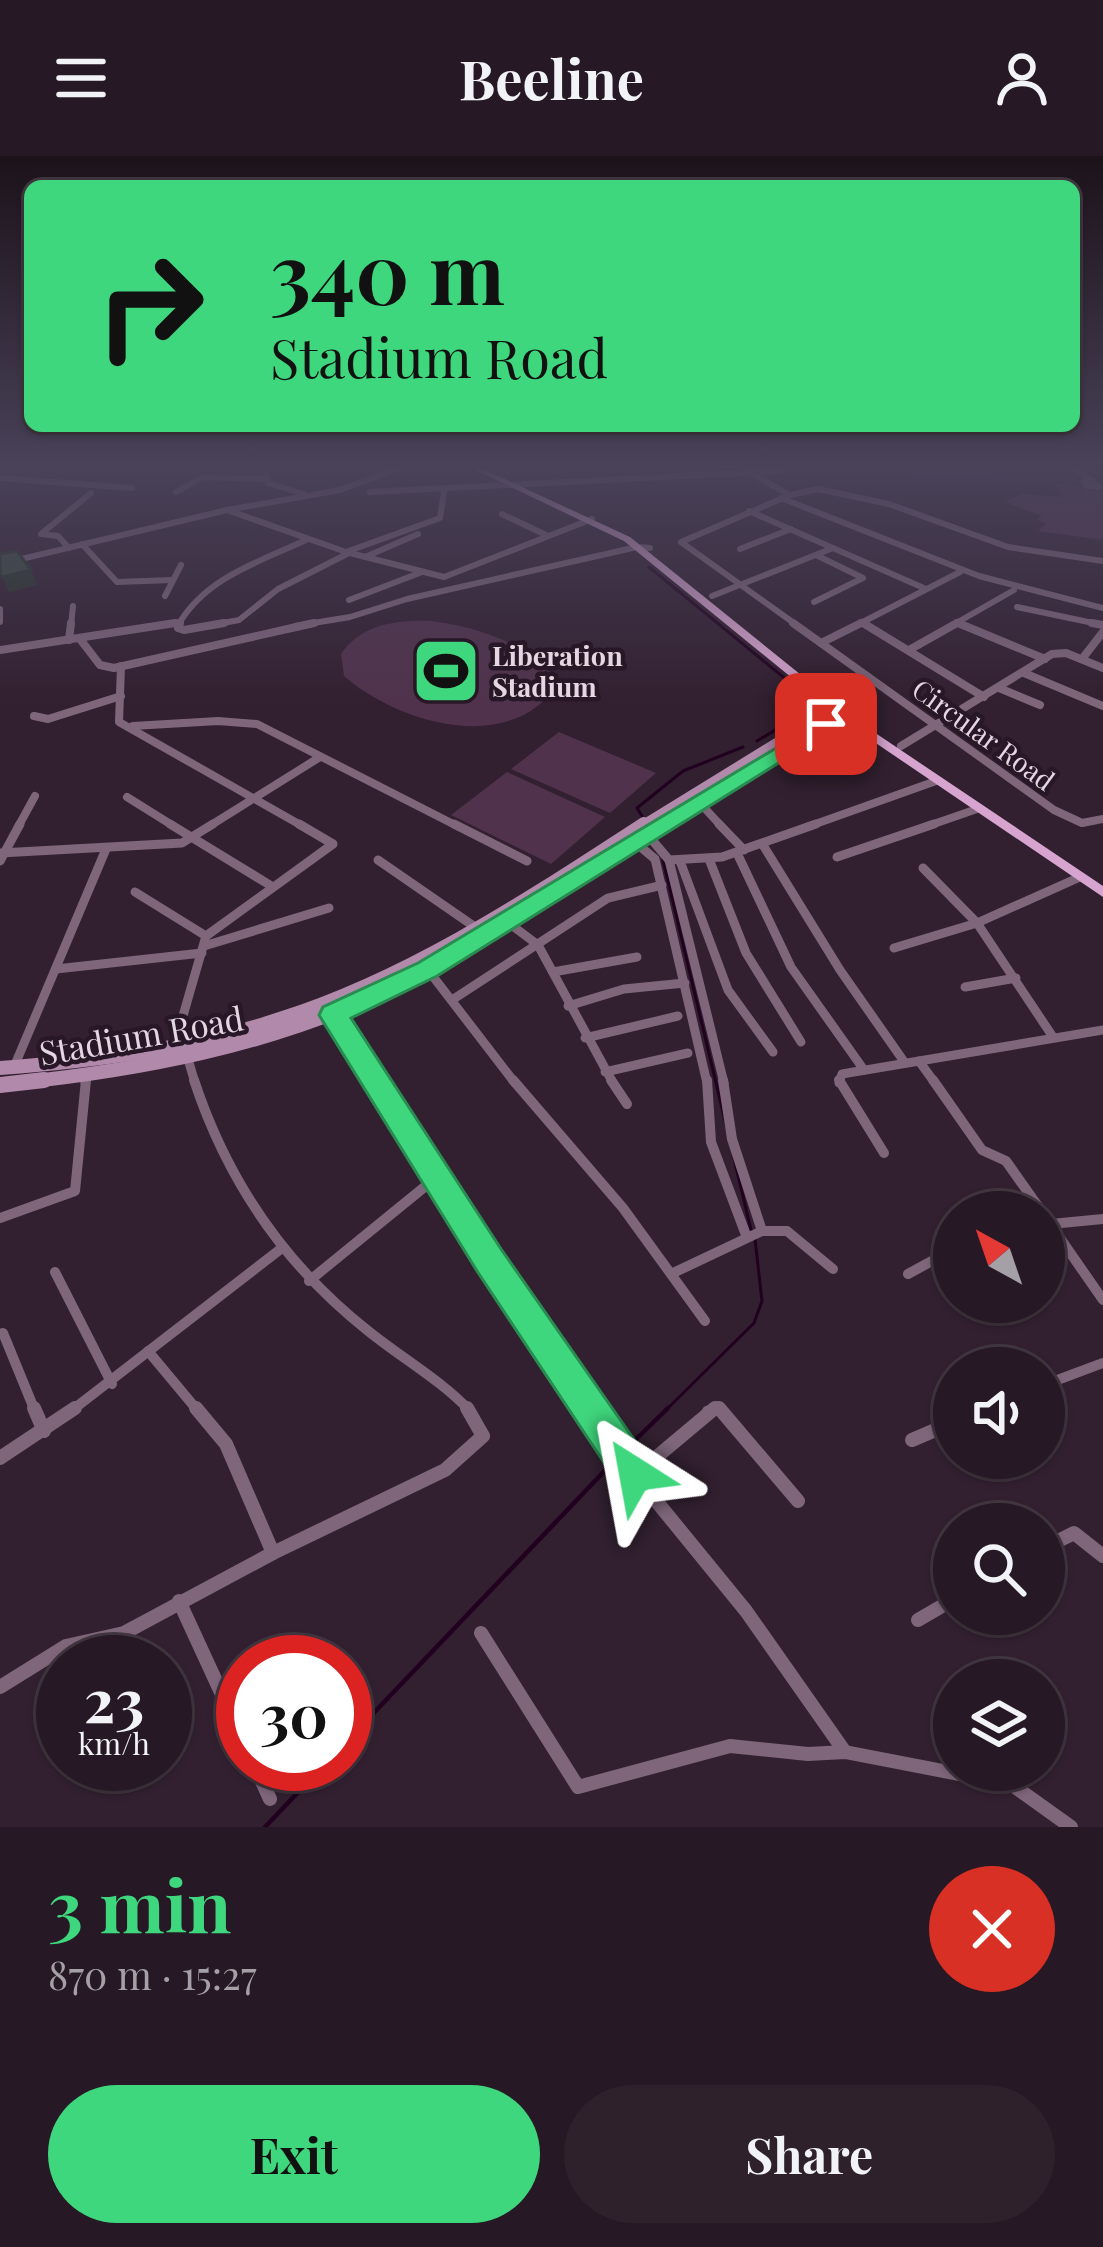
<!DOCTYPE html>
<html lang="en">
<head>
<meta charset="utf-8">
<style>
  :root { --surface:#261824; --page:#2e212c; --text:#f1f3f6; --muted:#a4a0a6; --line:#423741; --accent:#3fd77d }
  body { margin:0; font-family:"Playfair Display",serif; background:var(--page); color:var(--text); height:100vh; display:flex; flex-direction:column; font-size:45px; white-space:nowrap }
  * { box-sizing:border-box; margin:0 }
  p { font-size:39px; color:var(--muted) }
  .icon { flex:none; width:66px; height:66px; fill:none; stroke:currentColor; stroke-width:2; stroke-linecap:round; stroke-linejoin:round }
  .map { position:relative; height:1671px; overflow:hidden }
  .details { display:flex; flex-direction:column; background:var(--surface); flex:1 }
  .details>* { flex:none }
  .top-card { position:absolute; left:24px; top:24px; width:1056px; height:252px; border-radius:18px; box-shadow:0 3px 9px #0004,0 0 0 3px var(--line); background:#3fd77d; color:#111; overflow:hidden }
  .needle { width:78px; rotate:320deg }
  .tools { position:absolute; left:933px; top:1035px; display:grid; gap:24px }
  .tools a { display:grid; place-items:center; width:132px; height:132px; border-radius:50%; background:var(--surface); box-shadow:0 3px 9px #0004,0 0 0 3px var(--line); font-size:60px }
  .speed { position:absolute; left:36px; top:1479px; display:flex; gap:24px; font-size:60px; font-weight:700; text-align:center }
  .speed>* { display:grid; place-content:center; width:156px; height:156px; border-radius:50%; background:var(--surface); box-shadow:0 3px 9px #0004,0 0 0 3px var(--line); line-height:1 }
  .speed small { font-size:30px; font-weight:400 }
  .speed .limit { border:18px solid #d22; background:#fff; color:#111 }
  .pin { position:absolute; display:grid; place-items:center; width:102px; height:102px; color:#fff; margin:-51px; border-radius:24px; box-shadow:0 6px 18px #0006 }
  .me { position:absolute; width:132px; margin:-66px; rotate:326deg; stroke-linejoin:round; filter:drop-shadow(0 0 9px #0008) }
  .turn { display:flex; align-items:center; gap:42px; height:252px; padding:0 48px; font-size:54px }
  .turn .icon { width:156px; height:156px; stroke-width:2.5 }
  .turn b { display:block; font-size:84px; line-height:102px }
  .round { display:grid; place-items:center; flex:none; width:126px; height:126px; border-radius:63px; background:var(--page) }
  .headline { display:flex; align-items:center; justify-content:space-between; height:204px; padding:0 48px }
  h1 { font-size:72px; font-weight:700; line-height:90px; color:var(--accent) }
  .button { display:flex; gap:24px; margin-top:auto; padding:24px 48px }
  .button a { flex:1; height:138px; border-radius:72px; background:var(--accent); color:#111; font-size:48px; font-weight:700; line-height:138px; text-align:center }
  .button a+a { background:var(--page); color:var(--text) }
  header { display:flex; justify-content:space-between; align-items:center; height:156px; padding:0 48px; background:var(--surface); font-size:54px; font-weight:700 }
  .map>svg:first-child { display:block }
</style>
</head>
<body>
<header><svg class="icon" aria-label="menu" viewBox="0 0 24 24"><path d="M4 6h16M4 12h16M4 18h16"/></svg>Beeline<svg class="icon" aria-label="person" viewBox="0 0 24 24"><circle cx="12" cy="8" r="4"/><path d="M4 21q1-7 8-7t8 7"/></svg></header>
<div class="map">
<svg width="1103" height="1671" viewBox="0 0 1103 1671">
  <rect width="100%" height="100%" fill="#322030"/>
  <g fill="#50324c">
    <path d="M904,311H993L1033,318C1046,308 1066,308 1079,325L921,322L908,319Z"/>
    <path d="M1056,328L1103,330V384L1038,375L1046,368L1037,363L1042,360L1005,346L1021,338L1061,341Z"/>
    <path d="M431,465C467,469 527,486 549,516C554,531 550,540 539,549C484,593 391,561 344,520L341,498C361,468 397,464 431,465Z"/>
    <path d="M559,576L656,617L610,657L511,613Z"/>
    <path d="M507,616L605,661L551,708L451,659Z"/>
  </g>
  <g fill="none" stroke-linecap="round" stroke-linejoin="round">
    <g stroke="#22001f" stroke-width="3">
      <path d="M649,411L804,538L808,548L804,557L757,585"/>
      <path d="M642,660L637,652L683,615L743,591"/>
      <path d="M663,704L751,1074"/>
      <path d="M665,1255L754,1167L762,1145L755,1083"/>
    </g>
    <g stroke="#22001f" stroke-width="4.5">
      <path d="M626,1293L668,1252"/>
      <path d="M345,1587L615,1304"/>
      <path d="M265,1671L325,1608"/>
    </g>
    <g stroke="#7f667b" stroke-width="6">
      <path d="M264,311L268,327L304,338"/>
      <path d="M1071,311L1093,325"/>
      <path d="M754,319L790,339"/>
      <path d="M0,322L132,332"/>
      <path d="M1084,325L1099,330H1087Z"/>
      <path d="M176,336L203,321L266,323"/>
      <path d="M370,336L781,315"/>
      <path d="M781,342L979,420L1103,452"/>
      <path d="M227,354L346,396L444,421L592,363"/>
      <path d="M749,355L926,433"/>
      <path d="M502,358L546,379"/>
      <path d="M82,388L117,426L172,424"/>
      <path d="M69,392L58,380L41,378L91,337"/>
      <path d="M740,393L791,373"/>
      <path d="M346,396L440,362L444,335"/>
      <path d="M365,401L418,378"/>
      <path d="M0,408L227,354L340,334L402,311"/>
      <path d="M165,440L181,409"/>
      <path d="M712,440L833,392"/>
      <path d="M349,444L422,416"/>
      <path d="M814,446L863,422L816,399"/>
      <path d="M1017,451L1103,469"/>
      <path d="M0,453V466"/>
      <path d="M180,466C208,420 262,405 308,383"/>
      <path d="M863,467L868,470"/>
      <path d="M958,467L965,470"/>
      <path d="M71,470L73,450"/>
      <path d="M156,470L180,466L179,470"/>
      <path d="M207,470L239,464L278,433L347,398"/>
      <path d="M295,470L350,461L407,443L637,391L650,392"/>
      <path d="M798,470L681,386L790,339L818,333L889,348L1008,391L1103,405"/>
      <path d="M855,470L960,416"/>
      <path d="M951,470L1014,434"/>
    </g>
    <g stroke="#7f667b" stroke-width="8">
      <path d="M180,467L178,472L184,474L224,467"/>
      <path d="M793,467L1054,654L1082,667L1103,663"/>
      <path d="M863,467L984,541"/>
      <path d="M958,467L1045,503"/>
      <path d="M1092,467L1103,469"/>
      <path d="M80,483L100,509L114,512L314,467"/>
      <path d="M69,484L71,467"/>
      <path d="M821,487L861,467"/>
      <path d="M0,494L175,467"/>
      <path d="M909,494L957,467"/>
      <path d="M1082,503L1103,476"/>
      <path d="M121,510L119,566L304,671"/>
      <path d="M1024,517L1103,550"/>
      <path d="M999,532L1040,549"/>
      <path d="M34,560L48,563L121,540"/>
      <path d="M133,570L218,565L257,568L459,671"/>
      <path d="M901,590L1052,498L1066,497L1103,512"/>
      <path d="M127,641L175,671"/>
      <path d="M699,646L722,671"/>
      <path d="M18,671L35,640"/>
      <path d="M208,671L320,601"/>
      <path d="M807,671L936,625"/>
      <path d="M925,671L977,653"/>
    </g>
    <g stroke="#7f667b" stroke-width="9">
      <path d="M170,668L273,731"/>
      <path d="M454,668L527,705"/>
      <path d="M719,668L744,694"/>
      <path d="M647,678L669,704L724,927"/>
      <path d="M636,687L655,703L707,927"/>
      <path d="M763,689L840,814L905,907"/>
      <path d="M0,697L182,687L213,668"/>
      <path d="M737,697L791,811L864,914"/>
      <path d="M837,701L934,668"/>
      <path d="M709,703L746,797L801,886"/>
      <path d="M378,704L475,771"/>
      <path d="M669,704L722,701L816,668"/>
      <path d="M0,705L20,668"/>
      <path d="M680,705L728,834L773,896"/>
      <path d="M923,712L977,767L1053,881"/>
      <path d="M135,736L206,780"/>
      <path d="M506,765L538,789L613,927"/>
      <path d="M204,790L329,752"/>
      <path d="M894,792L977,767L1080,721"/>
      <path d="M56,813L202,797"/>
      <path d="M428,814L515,927"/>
      <path d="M553,816L637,801"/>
      <path d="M965,831L1016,822"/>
      <path d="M452,844L608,742L662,729"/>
      <path d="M568,850L624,833L685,827"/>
      <path d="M333,859L376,927"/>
      <path d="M585,882L678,860"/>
      <path d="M174,891L206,780L333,688L299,668"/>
      <path d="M188,903L195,927"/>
      <path d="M919,905L935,927"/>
      <path d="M14,911L106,693"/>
      <path d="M605,916L688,897"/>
      <path d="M85,927L86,919"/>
      <path d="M839,927L842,918L1103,874"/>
    </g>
    <g stroke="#7f667b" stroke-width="10">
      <path d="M194,924C227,1024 285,1109 367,1174C400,1201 441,1224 470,1255"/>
      <path d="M375,924L591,1255"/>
      <path d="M513,924L623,1052L705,1165"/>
      <path d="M611,924L627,948"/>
      <path d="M707,924L711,986L746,1079"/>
      <path d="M723,924L732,983L762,1075"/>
      <path d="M839,924L884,997"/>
      <path d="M933,924L982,994L1006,1005L1042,1056"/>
      <path d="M1044,1059L1103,1144"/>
      <path d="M0,1062L75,1035L86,924"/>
      <path d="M1051,1068L1103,1063"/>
      <path d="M55,1116L112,1228"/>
      <path d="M673,1117L762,1075H787L833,1113"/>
      <path d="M908,1118L954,1093"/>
      <path d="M309,1125L438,1020"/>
      <path d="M3,1177L35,1255"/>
      <path d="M148,1195L198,1255"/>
      <path d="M1044,1229L1103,1207"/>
      <path d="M71,1255L282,1092"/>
      <path d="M707,1255L718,1251L721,1255"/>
    </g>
    <g stroke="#7f667b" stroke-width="14">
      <path d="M34,1252L44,1275"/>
      <path d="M196,1252L226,1288L273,1397"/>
      <path d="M589,1252L635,1319L746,1455L845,1596"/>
      <path d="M719,1252L798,1345"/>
      <path d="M912,1284L954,1266"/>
      <path d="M0,1302L75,1252"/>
      <path d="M635,1319L715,1252"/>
      <path d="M1044,1392L1074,1377L1103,1400"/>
      <path d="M179,1445L243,1584"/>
      <path d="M918,1464L954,1443"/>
      <path d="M481,1477L578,1631L730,1590L808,1598L845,1596L1011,1628L1071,1671"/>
      <path d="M0,1531L66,1490L124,1477L273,1397L445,1314L483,1280L467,1252"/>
      <path d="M254,1608L270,1643"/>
    </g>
    <g stroke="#b189aa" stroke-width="10">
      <path d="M640,671L843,546"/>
      <path d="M660,671L852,552"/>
    </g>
    <g stroke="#b189aa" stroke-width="14">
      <path d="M0,912C95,905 189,893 280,863C412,821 530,742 644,668"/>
      <path d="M16,927C141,914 266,890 381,837C480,791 572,725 665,668"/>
    </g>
    <path stroke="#b189aa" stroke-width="16" d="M0,929L44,924"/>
    <path fill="#d7a4cf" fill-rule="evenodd" d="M469,311H479L630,381L862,568L1103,730V741L855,573L822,570L820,568L826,565L846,566L624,385Z"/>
  </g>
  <path fill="#28372c" d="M31,414L37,429L9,436L2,421Z"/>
  <path fill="#394f3f" stroke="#28372c" stroke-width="3" d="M17,395L31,414L2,421L0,418V398Z"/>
  <linearGradient id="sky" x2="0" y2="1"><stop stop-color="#1c121a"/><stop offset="0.57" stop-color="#494259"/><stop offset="1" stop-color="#494259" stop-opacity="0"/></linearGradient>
  <rect width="1103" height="545" fill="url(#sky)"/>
  <path fill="#3fd77d" stroke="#298c51" stroke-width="3" d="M826,562L833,564V573L437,820L351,862L501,1093L649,1305L655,1318L649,1332L635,1338L621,1332L477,1115L319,859L323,851L418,807Z"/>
  <defs>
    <g id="stadium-square" transform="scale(3.45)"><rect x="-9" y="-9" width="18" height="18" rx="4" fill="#3fd77d" stroke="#281726"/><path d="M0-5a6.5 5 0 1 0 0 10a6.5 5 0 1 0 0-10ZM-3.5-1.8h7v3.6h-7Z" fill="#111"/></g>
  </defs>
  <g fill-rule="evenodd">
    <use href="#stadium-square" x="446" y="515"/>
  </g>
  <g text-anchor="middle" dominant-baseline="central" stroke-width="9" stroke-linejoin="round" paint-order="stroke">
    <g font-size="27" font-weight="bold" fill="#e4d7e1" stroke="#281726" text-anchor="start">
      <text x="492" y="499">Liberation<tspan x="492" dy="31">Stadium</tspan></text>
    </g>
    <g font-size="27" fill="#e4d7e1" stroke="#281726">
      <text transform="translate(984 578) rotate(36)">Circular Road</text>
    </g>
    <g font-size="33" fill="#e4d7e1" stroke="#281726">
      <text transform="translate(141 878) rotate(-10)">Stadium Road</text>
    </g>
  </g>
</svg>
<div class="tools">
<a><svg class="needle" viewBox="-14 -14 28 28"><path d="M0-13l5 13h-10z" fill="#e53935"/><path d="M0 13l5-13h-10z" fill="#a4a0a6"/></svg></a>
<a><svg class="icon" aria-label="sound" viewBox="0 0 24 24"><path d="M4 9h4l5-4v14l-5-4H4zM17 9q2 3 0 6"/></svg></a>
<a><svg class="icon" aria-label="search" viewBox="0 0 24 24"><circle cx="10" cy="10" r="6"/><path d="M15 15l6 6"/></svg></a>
<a><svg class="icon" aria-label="layers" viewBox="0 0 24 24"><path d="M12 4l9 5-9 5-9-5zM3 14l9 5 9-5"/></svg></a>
</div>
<div class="speed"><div>23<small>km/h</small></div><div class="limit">30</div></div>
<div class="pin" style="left:826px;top:568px;background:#d93025"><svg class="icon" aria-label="arrive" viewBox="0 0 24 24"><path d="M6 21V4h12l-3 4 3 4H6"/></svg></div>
<svg class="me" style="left:635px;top:1318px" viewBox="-20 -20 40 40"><path d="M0-17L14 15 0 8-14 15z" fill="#3fd77d" stroke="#fff" stroke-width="4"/></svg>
<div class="top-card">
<div class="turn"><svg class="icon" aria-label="right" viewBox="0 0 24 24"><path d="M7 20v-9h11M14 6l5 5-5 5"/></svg><div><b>340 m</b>Stadium Road</div></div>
</div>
</div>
<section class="details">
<div class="headline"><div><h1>3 min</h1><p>870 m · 15:27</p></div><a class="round" style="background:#d93025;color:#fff"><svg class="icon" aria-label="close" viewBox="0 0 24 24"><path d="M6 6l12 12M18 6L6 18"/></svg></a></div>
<div class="button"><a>Exit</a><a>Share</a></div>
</section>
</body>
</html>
